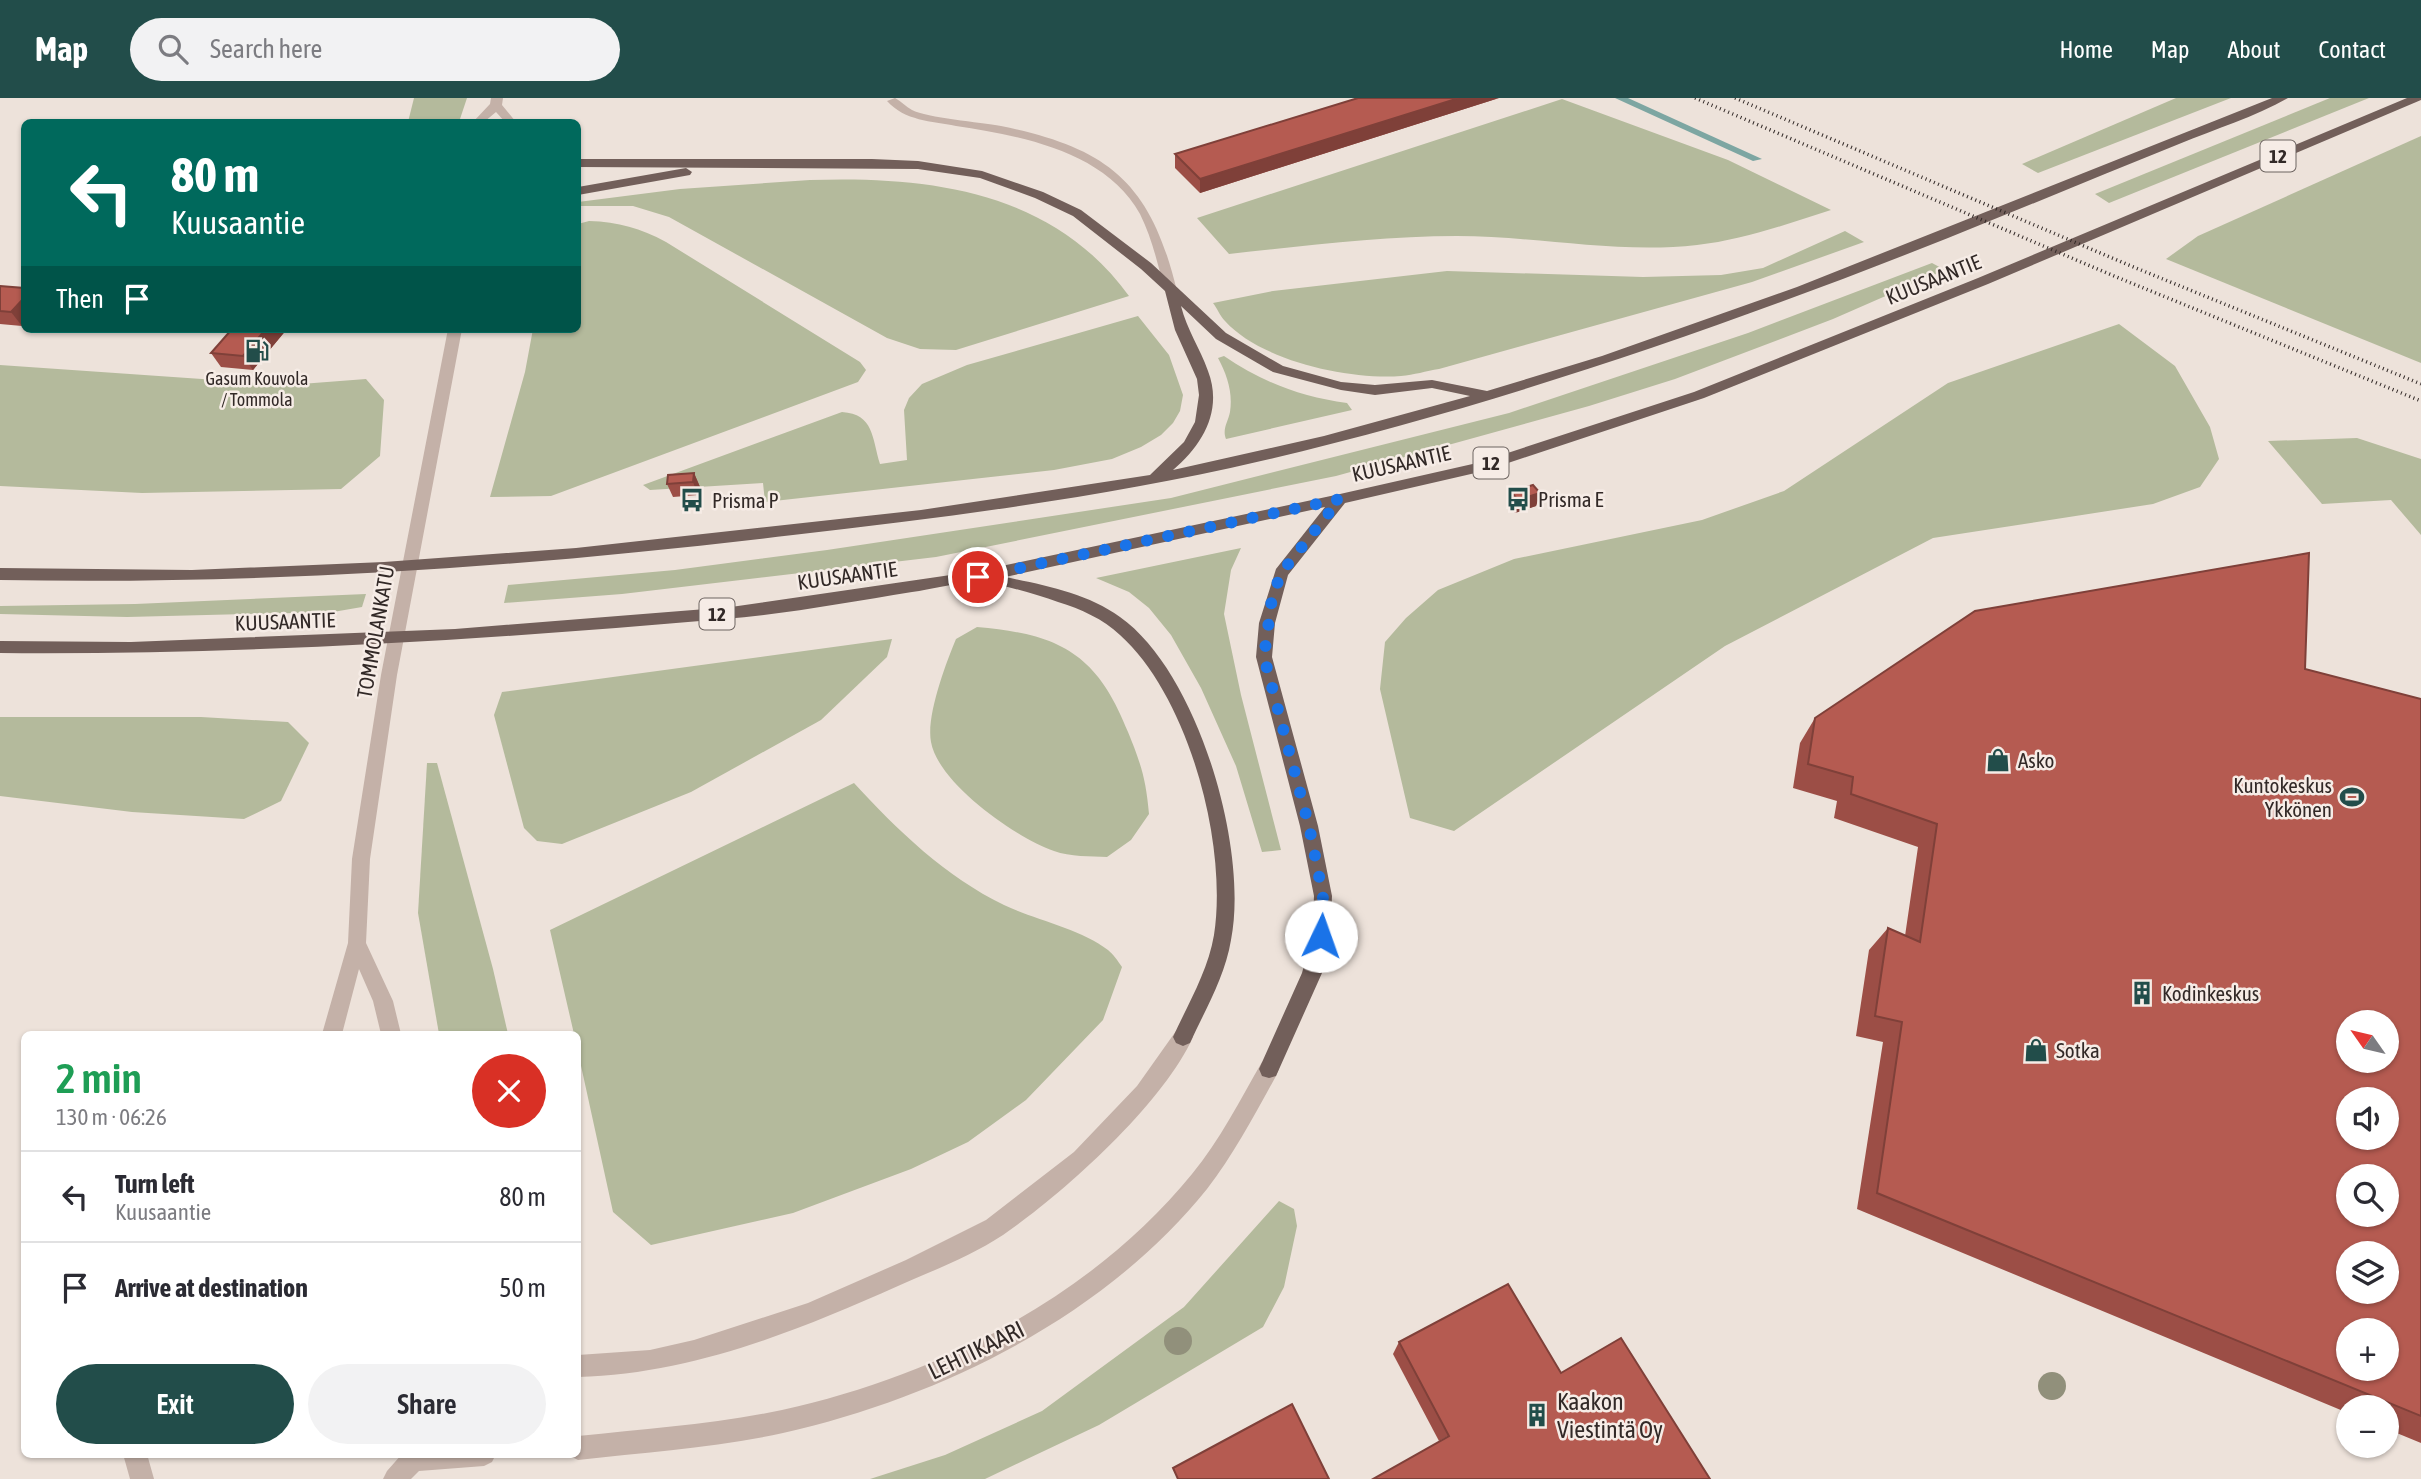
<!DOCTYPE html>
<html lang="en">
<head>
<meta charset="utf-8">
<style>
  :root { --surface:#fff; --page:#f2f2f3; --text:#2b2b33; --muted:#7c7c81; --line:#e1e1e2; --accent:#224d4a }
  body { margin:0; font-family:"Asap Condensed",sans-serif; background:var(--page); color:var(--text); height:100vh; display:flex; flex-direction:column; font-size:26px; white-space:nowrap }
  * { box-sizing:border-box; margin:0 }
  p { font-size:23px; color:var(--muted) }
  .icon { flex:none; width:38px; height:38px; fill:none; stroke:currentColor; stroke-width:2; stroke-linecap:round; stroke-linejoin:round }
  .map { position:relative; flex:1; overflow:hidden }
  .details { position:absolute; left:21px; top:933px; width:560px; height:427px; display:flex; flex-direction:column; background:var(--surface); border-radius:10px; box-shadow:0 2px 5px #0004 }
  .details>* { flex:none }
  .banner { position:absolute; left:21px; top:21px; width:560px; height:214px; border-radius:10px; box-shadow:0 2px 5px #0004; background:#00695c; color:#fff; overflow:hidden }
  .needle { width:46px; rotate:304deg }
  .buttons { position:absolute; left:2336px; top:912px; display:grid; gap:14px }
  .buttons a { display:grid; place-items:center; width:63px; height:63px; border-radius:50%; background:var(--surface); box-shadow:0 2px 5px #0004; font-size:35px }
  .pin { position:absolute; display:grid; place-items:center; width:60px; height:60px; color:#fff; margin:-30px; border:4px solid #fff; border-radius:50%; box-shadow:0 2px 7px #0007 }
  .me { position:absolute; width:77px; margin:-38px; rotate:3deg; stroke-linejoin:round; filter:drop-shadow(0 0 5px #0008) }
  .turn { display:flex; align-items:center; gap:24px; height:147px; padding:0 35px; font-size:32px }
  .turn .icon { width:91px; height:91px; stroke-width:2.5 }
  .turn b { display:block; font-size:49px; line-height:60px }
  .then { display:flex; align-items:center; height:66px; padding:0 35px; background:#0003; gap:14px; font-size:26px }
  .round { display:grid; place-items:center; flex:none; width:74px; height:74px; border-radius:37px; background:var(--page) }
  .headline { display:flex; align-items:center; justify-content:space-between; height:119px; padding:0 35px }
  h1 { font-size:42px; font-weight:600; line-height:52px; color:#1e9e55 }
  .action { display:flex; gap:14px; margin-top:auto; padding:14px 35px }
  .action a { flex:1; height:80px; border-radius:42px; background:var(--accent); color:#fff; font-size:28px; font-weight:600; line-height:80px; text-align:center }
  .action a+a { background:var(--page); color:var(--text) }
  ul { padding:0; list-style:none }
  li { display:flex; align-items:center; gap:21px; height:91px; padding:0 35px; border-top:2px solid var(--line) }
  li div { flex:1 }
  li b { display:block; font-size:26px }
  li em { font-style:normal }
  header { display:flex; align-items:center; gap:42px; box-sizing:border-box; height:98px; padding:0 35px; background:var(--accent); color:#fff }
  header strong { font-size:33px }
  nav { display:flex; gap:38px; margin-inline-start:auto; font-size:24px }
  .search { width:490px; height:63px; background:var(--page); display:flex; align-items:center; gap:18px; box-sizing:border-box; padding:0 24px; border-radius:38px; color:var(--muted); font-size:26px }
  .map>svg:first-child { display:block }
</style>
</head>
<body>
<header>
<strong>Map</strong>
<div class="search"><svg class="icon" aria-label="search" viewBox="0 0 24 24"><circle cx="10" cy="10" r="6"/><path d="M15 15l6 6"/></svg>Search here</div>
<nav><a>Home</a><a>Map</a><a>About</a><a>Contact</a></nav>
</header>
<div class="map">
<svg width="2421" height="1381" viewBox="0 0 2421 1381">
  <rect width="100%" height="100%" fill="#ede2da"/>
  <g fill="#b4ba9c">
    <path d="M414,0H467L459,24H408Z"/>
    <path d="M2176,0H2231L2038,75L2022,66Z"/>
    <path d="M2330,0H2369L2109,105L2095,96Z"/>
    <path d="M1562,1L1728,62L1831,112C1787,126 1743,142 1697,147C1617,156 1537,138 1457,138C1381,138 1305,148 1229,156L1197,120Z"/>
    <path d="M2421,38V265L2166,161L2198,138Z"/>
    <path d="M810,82C930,78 1053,93 1129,198L956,252L920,251L887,240L669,119L633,108H578V104L680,91Z"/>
    <path d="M589,123C619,124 640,130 666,144L860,264L866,272L858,284L551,398L490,399L525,274L533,231H578V126Z"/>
    <path d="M1845,133L1864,144L1752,184L1439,271C1426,273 1414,277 1401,278C1349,282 1261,263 1225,223C1220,218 1217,210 1213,205L1273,193L1447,173L1643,179L1721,177L1763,170Z"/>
    <path d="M1932,165L1945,172L1833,221L1675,281L1589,308L1336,378L936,459L622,496L504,505L508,487L675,472L827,452L1171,400L1509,315L1748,235Z"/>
    <path d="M1138,218L1169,257L1183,297L1180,313L1173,325L1161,337L1141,349L1112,361L1054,372L765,404L763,385L650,392L643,387L842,314C874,316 872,340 880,366L907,362L904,312L909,300L922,286L967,267Z"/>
    <path d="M2119,226L2175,268L2210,329L2219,361L2200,389L2153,406L1933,440L1725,548L1454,733L1410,720L1380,591L1385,544L1406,520L1438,492L1514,461L1702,422L1784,393L1948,285Z"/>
    <path d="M1224,258C1262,284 1301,299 1347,305L1352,312L1226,341C1222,331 1228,324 1230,314C1233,294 1227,277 1218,260Z"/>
    <path d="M0,267L288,287L366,281L384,302L380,358L341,391L142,395L0,388Z"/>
    <path d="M2357,340L2421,361V437L2391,402L2322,406L2268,343Z"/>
    <path d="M1241,450L1231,472L1224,516L1241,597L1281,752L1262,754L1236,668L1201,590L1171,537L1149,510L1129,494L1096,480Z"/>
    <path d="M366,496L362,509L333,514L127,519L0,516V508L135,506Z"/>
    <path d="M977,529C1059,536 1097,555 1128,634C1141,666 1146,681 1149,716L1131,742L1107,759C1091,758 1070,759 1054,753C1016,740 938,685 931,644C926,618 946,565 956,541Z"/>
    <path d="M892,541L887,559L821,622L691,694L562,746L537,743L524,730L494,617L502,594Z"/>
    <path d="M0,619H201L288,624L309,645L281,703L244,721L132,714L0,698Z"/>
    <path d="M427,665H437L493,871L508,936H439L418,815Z"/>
    <path d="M854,685C897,732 946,779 1004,807C1035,822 1081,831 1108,852C1113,856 1118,863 1122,869L1103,922L1026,1002L968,1044L911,1071L793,1115L651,1147L613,1114L578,954V936H574L550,832Z"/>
    <path d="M1279,1103L1294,1111L1297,1128L1284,1189L1263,1229L1099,1327L985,1381H870L945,1357L1042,1313L1184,1209Z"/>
  </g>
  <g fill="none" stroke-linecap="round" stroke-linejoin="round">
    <path fill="#7da6a2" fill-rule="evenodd" d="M1615,0H1628L1762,61L1753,63Z"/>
    <path fill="#c4b1a8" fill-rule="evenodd" d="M895,0C901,3 906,9 912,12C927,20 980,24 1001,28C1109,50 1151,85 1177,193L1176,196L1171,197L1165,193C1158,167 1152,140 1140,116C1105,53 1021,38 956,28C931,23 905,23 887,3Z"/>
    <path fill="#c4b1a8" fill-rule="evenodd" d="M491,0H503L502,7L516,24H505L496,14L484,24H473L490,6Z"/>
    <g fill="#c4b1a8" fill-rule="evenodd">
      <path d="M448,231H462L397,577L370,761L366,845L393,903L401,936H381L373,903L359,871L342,936H322L348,845L352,761L381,577Z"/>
      <path d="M1183,930L1190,933L1193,939C1163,1006 1063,1096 1003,1137C971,1158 932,1173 898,1188C795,1234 690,1276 578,1279V1257L650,1252L694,1242L808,1205L906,1162L986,1122L1074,1054L1137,988L1176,933Z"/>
      <path d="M1269,962L1276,964L1279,971L1276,978C1255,1016 1234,1056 1207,1091C1104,1219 941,1299 783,1335C716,1350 646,1354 578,1362L570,1358L569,1356H578V1338C646,1331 715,1326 782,1312C936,1278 1091,1200 1192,1076C1220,1042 1240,1002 1262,964Z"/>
      <path d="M123,1356H147L154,1381H130Z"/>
      <path d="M402,1356H496L492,1364L484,1368L419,1373L411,1381H383L387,1373Z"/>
    </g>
    <g fill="#725f5a" fill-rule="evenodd">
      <path d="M2272,0H2288C2255,19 2215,31 2179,46C2102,77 2025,109 1948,140C1724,229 1496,308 1261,363C1106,399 950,419 793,437C529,469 266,487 0,482V470L192,472L384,464L576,450L921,412L1150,377L1184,344L1195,324L1199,297L1197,281L1175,232L1165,193L1141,171L1073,118L1035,100L980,80L918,71L578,69V61H872L918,63L982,73L1043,94L1081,112L1151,165L1226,235L1283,268L1341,284L1375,287L1432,282L1487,293L1602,258L1797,189ZM1181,208L1216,241L1273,274L1341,292L1375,297L1432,290L1470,298L1324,338L1173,372C1203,347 1223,312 1208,273C1200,250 1187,232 1181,208Z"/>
      <path d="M2407,0H2421V2L1988,186L1704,300L1484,373L1345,405L1288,477L1275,525L1272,559L1318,728L1332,798L1330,838L1322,875L1276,978L1269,980L1262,978L1259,971L1302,875L1312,838L1314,798L1300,728L1256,559L1259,525L1276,471L1325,409L1005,479C1044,487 1087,495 1120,519C1198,574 1249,751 1231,842C1225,879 1205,912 1190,945L1183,948L1176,945L1173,939C1188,906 1208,873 1214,837C1228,747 1189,599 1120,537C1103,521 1081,511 1058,504C1035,496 1006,487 982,485C960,483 933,491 912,494C850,504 787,516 724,521C483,542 242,557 0,555V543L131,544L455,531L731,509L978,473L1340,396L1477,365L1694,294L1978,180Z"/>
      <path d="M686,70L692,74L690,77L578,97V89Z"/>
    </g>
    <g stroke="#322927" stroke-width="3.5" stroke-dasharray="1 3.5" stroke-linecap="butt">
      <path d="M1695,0L2114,178L2421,303"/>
      <path d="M1735,0L2131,168L2421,286"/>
    </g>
  </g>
  <g fill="#91907b">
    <circle cx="1178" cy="1243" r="14"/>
    <circle cx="2052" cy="1288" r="14"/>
  </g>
  <g fill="#9c4e46">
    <path d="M1499,0L1200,95L1175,70V56Z"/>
    <path d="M0,188L24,190V225L22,228L0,226Z"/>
    <path d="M232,231H287L253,272L221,269L211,255Z"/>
    <path d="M694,375L700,389L698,397L673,399L667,386Z"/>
    <path d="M1511,394L1540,395L1536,408L1515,415L1508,407Z"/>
    <path d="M2305,571L2421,601V1345L2387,1331V1309H2348V1315L1857,1111L1883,944L1856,938L1869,852L1888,830L1905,838L1918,749L1834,720L1837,703L1793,690L1800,645L1815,620Z"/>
    <path d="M1399,1244L1561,1275L1439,1343L1393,1256Z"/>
  </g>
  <g fill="#7f4039">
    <path d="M1459,0H1499L1200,95V81Z"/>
    <path d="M24,200V225L22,228L11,214Z"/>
    <path d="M266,231H287L253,272L243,258Z"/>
    <path d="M694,375L700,389L698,397L693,384Z"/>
    <path d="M1540,395L1536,408L1515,415L1518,402Z"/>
  </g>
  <g fill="#b55b51" stroke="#7f4039" stroke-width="2" fill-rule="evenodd">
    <path d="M1358,0H1459L1200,81L1175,56Z"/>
    <path d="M0,188L24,190V200L11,214L0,213Z"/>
    <path d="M232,231H266L243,258L211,255Z"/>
    <path d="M694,375L693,384L667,386L668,377Z"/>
    <path d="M1533,387L1540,395L1518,402L1511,394Z"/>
    <path d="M2309,455L2305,571L2421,601V1318L1877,1095L1902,924L1875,918L1888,830L1920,844L1937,726L1851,696L1853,679L1808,666L1815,620L1975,513ZM2348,924H2387V962H2348ZM2348,1001H2387V1040H2348ZM2348,1078H2387V1116H2348ZM2348,1155H2387V1194H2348ZM2348,1232H2387V1270H2348Z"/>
    <path d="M1508,1186L1561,1275L1621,1240L1710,1381H1373L1449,1338L1399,1244Z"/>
    <path d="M1292,1306L1329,1381H1178L1173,1370Z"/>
  </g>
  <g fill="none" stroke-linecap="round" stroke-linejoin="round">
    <path stroke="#1a73e8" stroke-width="12" stroke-dasharray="0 21.6" d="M978,479L1340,401L1281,475L1272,500L1264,559L1309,728L1323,798L1321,838"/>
  </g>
  <defs>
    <g id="fuel-bare" transform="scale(1.89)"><path d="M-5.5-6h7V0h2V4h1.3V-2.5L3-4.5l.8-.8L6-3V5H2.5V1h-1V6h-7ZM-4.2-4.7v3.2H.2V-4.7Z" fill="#224d4a" stroke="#f6ece6" stroke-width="2.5" paint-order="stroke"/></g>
    <g id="bus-bare" transform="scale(1.89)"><path d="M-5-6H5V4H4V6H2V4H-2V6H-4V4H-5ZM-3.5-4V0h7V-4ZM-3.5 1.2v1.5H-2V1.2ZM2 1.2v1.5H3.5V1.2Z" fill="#224d4a" stroke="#f6ece6" stroke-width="2.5" paint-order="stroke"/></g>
    <g id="shop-bare" transform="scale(1.89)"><path d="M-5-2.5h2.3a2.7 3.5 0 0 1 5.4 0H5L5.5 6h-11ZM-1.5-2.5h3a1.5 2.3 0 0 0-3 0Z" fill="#224d4a" stroke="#f6ece6" stroke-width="2.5" paint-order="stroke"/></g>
    <g id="stadium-bare" transform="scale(1.89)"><path d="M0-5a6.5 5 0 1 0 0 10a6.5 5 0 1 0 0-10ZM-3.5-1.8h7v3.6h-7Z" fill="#224d4a" stroke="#f6ece6" stroke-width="2.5" paint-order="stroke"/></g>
    <g id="building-bare" transform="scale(1.89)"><path d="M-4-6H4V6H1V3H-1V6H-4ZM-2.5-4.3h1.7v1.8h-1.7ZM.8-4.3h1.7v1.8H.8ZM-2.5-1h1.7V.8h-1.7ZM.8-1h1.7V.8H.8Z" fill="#224d4a" stroke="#f6ece6" stroke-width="2.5" paint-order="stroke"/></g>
  </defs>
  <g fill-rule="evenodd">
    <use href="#fuel-bare" x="257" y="253"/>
    <use href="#bus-bare" x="1518" y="401"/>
    <use href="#bus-bare" x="692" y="402"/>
    <use href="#shop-bare" x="1998" y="662"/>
    <use href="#stadium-bare" x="2352" y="699"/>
    <use href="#building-bare" x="2142" y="895"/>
    <use href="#shop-bare" x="2036" y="952"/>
    <use href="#building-bare" x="1537" y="1317"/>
  </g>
  <g text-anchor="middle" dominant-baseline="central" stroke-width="5" stroke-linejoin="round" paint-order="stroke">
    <g font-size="18" fill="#322927" stroke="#f6ece6">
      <text x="257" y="280">Gasum Kouvola<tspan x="257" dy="21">/ Tommola</tspan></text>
    </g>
    <g fill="#f6ece6" stroke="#6d6460" stroke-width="2">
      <rect x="2260.5" y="42.5" width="35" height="31" rx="5"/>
      <rect x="1473.5" y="349.5" width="35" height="31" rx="5"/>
      <rect x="699.5" y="500.5" width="35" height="31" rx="5"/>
    </g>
    <g font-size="19" font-weight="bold" fill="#322927">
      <text x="2278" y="58">12</text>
      <text x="1491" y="365">12</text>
      <text x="717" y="516">12</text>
    </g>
    <g font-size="21" fill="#322927" stroke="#f6ece6">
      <text transform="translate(1933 181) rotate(-22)">KUUSAANTIE</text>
      <text transform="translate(1401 365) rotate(-13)">KUUSAANTIE</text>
      <text transform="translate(847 477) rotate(-8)">KUUSAANTIE</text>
      <text transform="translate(285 523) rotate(-2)">KUUSAANTIE</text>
      <text transform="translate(375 534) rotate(-80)">TOMMOLANKATU</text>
    </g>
    <g font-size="21" fill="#322927" stroke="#f6ece6" text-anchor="start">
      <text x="1538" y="401">Prisma E</text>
      <text x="712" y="402">Prisma P</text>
      <text x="2018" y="662">Asko</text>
      <text x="2332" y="687" text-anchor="end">Kuntokeskus<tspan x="2332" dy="24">Ykkönen</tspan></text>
      <text x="2162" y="895">Kodinkeskus</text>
      <text x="2056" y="952">Sotka</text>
    </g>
    <g font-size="24" fill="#322927" stroke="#f6ece6">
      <text transform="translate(976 1252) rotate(-26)">LEHTIKAARI</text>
    </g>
    <g font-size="24" fill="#322927" stroke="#f6ece6" text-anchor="start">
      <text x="1557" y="1303">Kaakon<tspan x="1557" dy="28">Viestintä Oy</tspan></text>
    </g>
  </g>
</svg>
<div class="buttons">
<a><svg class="needle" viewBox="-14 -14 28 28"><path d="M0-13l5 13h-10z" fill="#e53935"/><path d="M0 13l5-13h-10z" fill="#7c7c81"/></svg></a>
<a><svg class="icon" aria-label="sound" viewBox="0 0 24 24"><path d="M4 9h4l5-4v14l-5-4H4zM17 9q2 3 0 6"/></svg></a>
<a><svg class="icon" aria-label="search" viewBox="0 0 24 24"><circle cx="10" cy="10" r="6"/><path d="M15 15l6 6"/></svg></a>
<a><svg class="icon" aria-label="layers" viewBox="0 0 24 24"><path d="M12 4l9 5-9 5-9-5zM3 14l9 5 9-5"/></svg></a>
<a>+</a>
<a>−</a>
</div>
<div class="pin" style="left:978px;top:479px;background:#d93025"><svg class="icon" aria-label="arrive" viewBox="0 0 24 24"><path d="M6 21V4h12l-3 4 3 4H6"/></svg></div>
<svg class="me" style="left:1321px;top:838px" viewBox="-20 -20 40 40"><circle r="19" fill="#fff"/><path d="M0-13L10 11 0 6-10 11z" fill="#1a73e8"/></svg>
<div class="banner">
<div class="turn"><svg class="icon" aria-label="left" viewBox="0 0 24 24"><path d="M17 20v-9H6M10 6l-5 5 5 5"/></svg><div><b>80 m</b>Kuusaantie</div></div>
<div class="then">Then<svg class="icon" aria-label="arrive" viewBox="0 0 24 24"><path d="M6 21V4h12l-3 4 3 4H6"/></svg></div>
</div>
<section class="details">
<div class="headline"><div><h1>2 min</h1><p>130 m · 06:26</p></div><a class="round" style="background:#d93025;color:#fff"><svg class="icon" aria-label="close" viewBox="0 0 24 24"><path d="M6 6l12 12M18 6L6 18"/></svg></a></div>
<ul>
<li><svg class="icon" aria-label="left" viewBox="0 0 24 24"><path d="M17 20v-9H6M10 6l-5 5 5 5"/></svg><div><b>Turn left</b><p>Kuusaantie</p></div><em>80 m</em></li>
<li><svg class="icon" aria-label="arrive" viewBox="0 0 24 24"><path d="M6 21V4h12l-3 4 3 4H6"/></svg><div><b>Arrive at destination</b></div><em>50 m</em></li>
</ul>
<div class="action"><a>Exit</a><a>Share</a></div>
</section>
</div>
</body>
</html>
